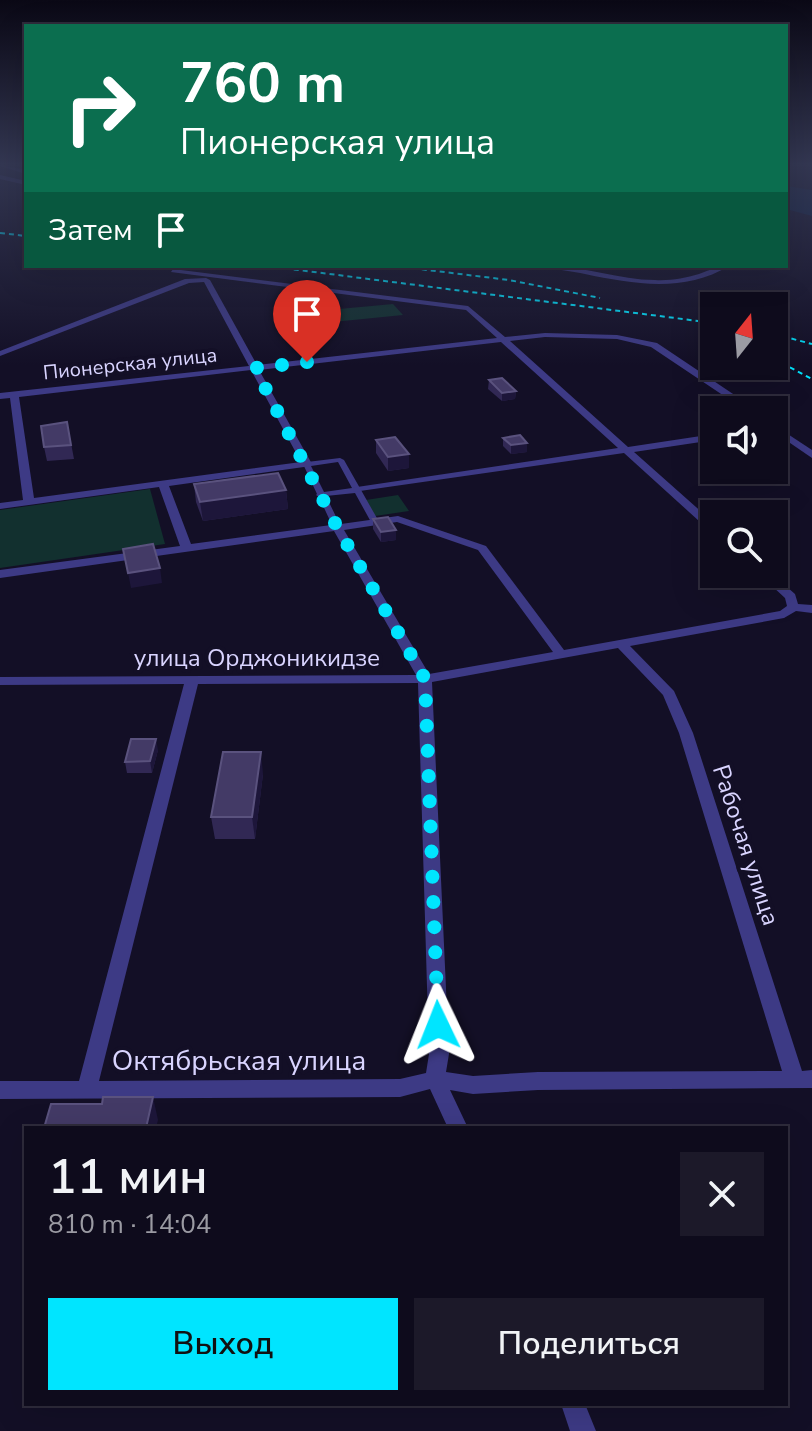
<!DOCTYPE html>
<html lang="ru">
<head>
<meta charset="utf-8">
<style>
  :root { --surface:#0e0b1c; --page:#1c1929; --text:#f1f3f6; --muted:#9b9ba3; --line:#2e2b3b; --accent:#00e5ff }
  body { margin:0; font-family:"Nunito Sans",sans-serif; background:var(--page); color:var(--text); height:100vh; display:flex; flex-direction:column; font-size:30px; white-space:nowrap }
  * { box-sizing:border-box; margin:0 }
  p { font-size:26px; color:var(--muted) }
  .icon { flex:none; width:44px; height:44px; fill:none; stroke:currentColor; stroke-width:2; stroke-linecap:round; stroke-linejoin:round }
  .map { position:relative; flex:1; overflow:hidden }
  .panel { position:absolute; left:24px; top:1126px; width:764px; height:280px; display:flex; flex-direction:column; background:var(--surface); border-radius:0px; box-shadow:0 8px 32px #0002,0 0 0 2px var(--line) }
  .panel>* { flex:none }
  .hud { position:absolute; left:24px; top:24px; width:764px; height:244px; border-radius:0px; box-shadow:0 8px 32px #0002,0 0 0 2px var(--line); background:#0b6e4f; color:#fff; overflow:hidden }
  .needle { width:52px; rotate:17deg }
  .tools { position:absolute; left:700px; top:292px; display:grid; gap:16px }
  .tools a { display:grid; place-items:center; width:88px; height:88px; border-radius:0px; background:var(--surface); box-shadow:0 8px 32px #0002,0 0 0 2px var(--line); font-size:40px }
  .pin { position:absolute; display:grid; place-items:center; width:68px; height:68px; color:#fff; margin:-82px -34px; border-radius:50% 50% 50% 0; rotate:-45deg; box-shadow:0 0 8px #0007 }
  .pin .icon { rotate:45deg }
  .me { position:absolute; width:88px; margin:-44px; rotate:358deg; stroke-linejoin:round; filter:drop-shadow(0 0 6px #0008) }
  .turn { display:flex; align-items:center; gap:28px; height:168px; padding:0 24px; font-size:36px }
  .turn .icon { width:104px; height:104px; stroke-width:2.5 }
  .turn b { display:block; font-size:56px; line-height:68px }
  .then { display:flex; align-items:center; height:76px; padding:0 24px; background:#0003; gap:16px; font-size:30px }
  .round { display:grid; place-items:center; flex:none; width:84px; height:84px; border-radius:0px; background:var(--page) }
  .head { display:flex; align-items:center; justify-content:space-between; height:136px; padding:0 24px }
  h1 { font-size:48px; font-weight:600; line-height:60px }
  .button { display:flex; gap:16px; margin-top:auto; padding:16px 24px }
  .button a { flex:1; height:92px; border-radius:0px; background:var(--accent); color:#111; font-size:32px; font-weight:600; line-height:92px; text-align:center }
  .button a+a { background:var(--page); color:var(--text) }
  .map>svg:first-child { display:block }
</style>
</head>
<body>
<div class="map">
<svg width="812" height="1431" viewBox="0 0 812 1431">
  <rect width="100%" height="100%" fill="#130f26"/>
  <g fill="#12302f">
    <path d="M393,304L403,315L303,325L296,313Z"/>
    <path d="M150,489L165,544L0,568V510Z"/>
    <path d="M398,495L409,511L375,516L366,500Z"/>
  </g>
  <path fill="#0c2248" d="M786,186L812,190V216L786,209Z"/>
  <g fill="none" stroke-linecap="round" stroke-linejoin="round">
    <path fill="#3d3a85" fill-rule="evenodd" d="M340,458L344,460L378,520L377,522H371L355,493L326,496L340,525L336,527L332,525L319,497L316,495L317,494L303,464L307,462ZM338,462L352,488L324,492L311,466Z"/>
    <g fill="#3d3a85" fill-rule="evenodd">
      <path d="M0,165L26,170V174L0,166Z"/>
      <path d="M0,175L26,181V185L0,179Z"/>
      <path d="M549,266C585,266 619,280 655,280C670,281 685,278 699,274C710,270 718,266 729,266C684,293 633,284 585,274C573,271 559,271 549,266Z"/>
      <path d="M173,269L468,306L505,337L545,333L617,335L657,343L754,408L756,410H745L651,347L617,339L545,337L510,341L628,447L714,434V440L634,452L714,523V532L710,531L624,453L353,492V488L357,487L618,448L501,342L259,370L312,464L311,466L169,486L191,544L331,525L336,522L341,524L398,516L486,546L564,650L780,611L787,606L785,598L759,574H772L795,594L798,604L812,605V613L796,611L784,618L630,646L674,691L693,733L802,1071L812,1070V1088L538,1090L473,1094L450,1090L468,1128H448L430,1089L400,1097L0,1099V1081H79L184,684L0,685V677L416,675L334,531L0,578V570L180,546L159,487L0,509V503L23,500L10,398L0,399V393L249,366L204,282L189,283L0,356V351L185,279L206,278L210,280L257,365L497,338L466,310L171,272ZM251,370L301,462L34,498L19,397ZM397,522L478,550L553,652L429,674L344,530ZM618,648L663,695L679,733L782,1071L538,1072L473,1076L446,1072L449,1054L432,682ZM418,683L429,1054L426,1073L400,1079L99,1081L198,684Z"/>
      <path d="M774,425L812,450V458L774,432Z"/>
      <path d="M561,1404H585L596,1431H570Z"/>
    </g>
    <g stroke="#00e5ff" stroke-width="2" stroke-dasharray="5 4" stroke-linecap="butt">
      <path d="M0,233L26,236"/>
      <path d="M267,266L714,323"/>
      <path d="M395,266L509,280L600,298"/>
      <path d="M774,334L812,344"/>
      <path d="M774,359L812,379"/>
    </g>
  </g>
  <g fill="#312854">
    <path d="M489,380L516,391L515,399L502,401L488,389Z"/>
    <path d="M67,422L74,459L47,461L44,447Z"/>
    <path d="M503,438L527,443V452L511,454L503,446Z"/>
    <path d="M376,440L409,454V468L388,471L376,453Z"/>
    <path d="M194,484L286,490L288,509L203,521L196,502Z"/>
    <path d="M373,519L396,540L381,542L373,529Z"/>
    <path d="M158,750L152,773H127L125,762Z"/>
    <path d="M263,774L255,839H215L211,817Z"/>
  </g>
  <g fill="#1d163a">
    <path d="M516,391L515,399L502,401V393Z"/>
    <path d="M527,443V452L511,454V445Z"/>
    <path d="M409,454V468L388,471V457Z"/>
    <path d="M286,490L288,509L203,521L200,502Z"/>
    <path d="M396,530V540L381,542V532Z"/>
    <path d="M160,568L162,583L131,588L128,573Z"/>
    <path d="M156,739L158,750L152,773L150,761Z"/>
    <path d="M261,752L263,774L255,839L252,817Z"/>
    <path d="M153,1097L158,1120L156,1128H146Z"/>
  </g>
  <g fill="#433a66" stroke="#5a527e" stroke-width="2">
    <path d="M502,378L516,391L502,393L489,380Z"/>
    <path d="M67,422L71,445L44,447L41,426Z"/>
    <path d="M520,435L527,443L511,445L503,438Z"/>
    <path d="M395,437L409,454L388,457L376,440Z"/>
    <path d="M278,473L286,490L200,502L194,484Z"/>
    <path d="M388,517L396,530L381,532L373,519Z"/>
    <path d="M153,544L160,568L128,573L123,549Z"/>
    <path d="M131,739H156L150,761L125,762Z"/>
    <path d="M223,752H261L252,817H211Z"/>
    <path d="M103,1097H153L146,1128H44L51,1104H102Z"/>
  </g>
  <linearGradient id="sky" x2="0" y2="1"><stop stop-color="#0a0815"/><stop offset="0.45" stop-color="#333752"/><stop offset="1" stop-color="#333752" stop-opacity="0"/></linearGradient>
  <rect width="812" height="365" fill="url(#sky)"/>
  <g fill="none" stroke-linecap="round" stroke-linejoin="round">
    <path stroke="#00e5ff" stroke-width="14" stroke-dasharray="0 25.2" d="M307,362L255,368L336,525L425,679L438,1025"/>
  </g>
  <g text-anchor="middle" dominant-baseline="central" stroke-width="8" stroke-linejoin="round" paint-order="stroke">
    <g font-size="20" fill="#d9d4ff" stroke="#130f26">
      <text transform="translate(130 364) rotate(-6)">Пионерская улица</text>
    </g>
    <g font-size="24" fill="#d9d4ff" stroke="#130f26">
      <text x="257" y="658">улица Орджоникидзе</text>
      <text transform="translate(746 845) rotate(72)">Рабочая улица</text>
    </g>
    <g font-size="28" fill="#d9d4ff" stroke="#130f26">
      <text x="239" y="1061">Октябрьская улица</text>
    </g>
  </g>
</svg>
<div class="tools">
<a><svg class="needle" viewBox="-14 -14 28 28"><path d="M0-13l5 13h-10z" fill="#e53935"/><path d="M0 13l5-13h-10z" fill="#9b9ba3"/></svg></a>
<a><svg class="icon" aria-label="sound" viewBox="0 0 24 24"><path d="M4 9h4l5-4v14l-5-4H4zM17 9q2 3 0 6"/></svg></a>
<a><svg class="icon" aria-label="search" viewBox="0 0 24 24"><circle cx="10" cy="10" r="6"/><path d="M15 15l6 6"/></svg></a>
</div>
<div class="pin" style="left:307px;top:362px;background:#d93025"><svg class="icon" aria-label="arrive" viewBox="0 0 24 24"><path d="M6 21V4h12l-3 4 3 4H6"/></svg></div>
<svg class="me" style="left:438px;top:1025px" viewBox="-20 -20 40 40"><path d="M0-17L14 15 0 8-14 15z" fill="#00e5ff" stroke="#fff" stroke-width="4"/></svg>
<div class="hud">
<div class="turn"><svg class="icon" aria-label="right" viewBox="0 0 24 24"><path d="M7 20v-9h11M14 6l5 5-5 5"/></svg><div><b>760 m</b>Пионерская улица</div></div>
<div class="then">Затем<svg class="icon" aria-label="arrive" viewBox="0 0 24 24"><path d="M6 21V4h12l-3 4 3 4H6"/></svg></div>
</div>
<section class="panel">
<div class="head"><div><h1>11 мин</h1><p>810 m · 14:04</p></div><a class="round"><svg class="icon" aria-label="close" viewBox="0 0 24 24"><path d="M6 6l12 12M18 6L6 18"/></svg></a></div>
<div class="button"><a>Выход</a><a>Поделиться</a></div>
</section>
</div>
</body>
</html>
